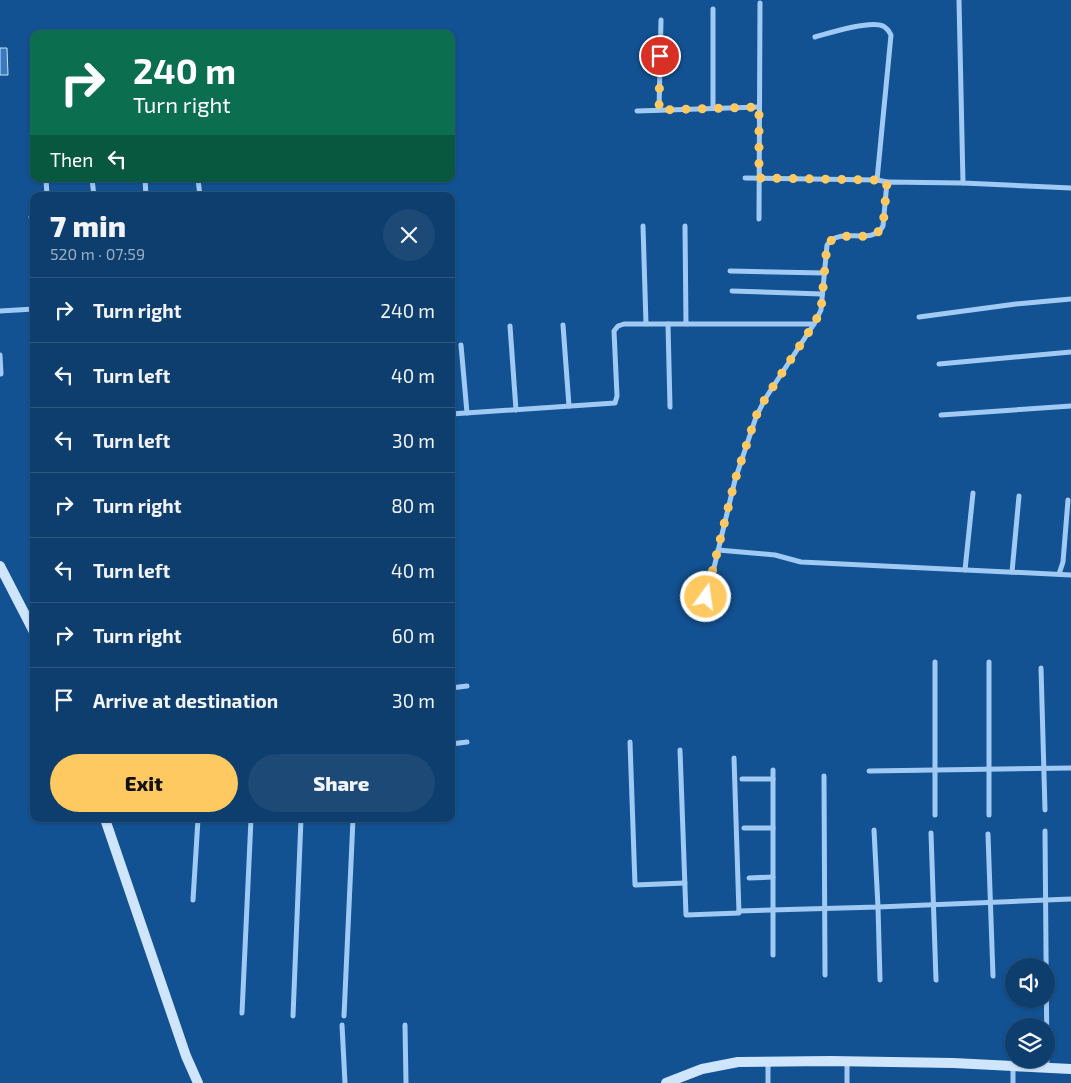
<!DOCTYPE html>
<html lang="en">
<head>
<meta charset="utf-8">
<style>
  :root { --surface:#0e3e6e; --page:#1c4976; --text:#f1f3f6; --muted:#9baec2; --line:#2e5781; --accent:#ffc961 }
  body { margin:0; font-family:"Exo 2",sans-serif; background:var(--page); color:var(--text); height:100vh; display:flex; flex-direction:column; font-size:19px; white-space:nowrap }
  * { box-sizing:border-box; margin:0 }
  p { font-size:16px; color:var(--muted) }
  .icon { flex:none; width:28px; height:28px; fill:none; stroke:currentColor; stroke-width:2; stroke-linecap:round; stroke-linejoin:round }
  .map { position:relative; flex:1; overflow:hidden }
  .drawer { position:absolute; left:30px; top:192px; width:425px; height:630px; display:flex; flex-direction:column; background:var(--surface); border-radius:10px; box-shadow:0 1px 4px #0004,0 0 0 1px var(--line) }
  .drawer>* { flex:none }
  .hud { position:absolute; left:30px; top:30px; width:425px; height:152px; border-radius:10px; box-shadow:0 1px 4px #0004,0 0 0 1px var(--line); background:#0b6e4f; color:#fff; overflow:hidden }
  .tools { position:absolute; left:1005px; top:958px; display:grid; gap:10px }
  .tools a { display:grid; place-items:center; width:50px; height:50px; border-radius:50%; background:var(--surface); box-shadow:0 1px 4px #0004,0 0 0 1px var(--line); font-size:25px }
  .pin { position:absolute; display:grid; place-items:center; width:42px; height:42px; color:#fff; margin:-21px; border:2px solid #fff; border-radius:50%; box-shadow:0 1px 5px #0007 }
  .me { position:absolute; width:55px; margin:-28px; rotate:14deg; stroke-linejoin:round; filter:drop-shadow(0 0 4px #0008) }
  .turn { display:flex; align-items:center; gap:18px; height:105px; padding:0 20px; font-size:22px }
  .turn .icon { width:65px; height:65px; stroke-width:2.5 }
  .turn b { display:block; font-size:35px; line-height:42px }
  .then { display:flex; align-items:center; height:48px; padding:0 20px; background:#0003; gap:10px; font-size:19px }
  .round { display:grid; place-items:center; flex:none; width:52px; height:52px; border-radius:26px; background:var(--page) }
  .summary { display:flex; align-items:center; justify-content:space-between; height:85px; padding:0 20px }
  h1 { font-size:30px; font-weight:800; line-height:38px }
  .action { display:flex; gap:10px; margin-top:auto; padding:10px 20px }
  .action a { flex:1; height:58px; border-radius:30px; background:var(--accent); color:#111; font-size:20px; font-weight:800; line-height:58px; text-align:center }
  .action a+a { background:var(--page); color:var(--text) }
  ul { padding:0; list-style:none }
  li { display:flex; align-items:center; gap:15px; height:65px; padding:0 20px; border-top:1px solid var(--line) }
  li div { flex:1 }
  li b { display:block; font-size:19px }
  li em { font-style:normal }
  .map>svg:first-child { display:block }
</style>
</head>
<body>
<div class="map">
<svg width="1071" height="1083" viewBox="0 0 1071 1083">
  <rect width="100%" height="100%" fill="#125293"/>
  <path fill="#3b7bbc" stroke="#c7e3fd" d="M0,48H7L8,75H0Z"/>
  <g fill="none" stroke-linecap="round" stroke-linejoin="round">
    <g stroke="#a0caf3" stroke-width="5">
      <path d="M959,0L963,183L1071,188"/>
      <path d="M815,37C829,33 870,20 883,26C887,28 889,31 891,35L877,180"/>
      <path d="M713,108V9"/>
      <path d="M659,110L661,20"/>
      <path d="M637,111L759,107"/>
      <path d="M745,178L877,180L887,182"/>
      <path d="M46,179L47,196"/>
      <path d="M92,179L94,196"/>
      <path d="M145,179L146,196"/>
      <path d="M198,179L200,196"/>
      <path d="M31,217H34"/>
      <path d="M759,219L760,3"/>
      <path d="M643,226L646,324"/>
      <path d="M685,226L686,324"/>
      <path d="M730,271L824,273"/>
      <path d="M732,291L822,294"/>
      <path d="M0,311L34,309"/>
      <path d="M919,317L1016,304L1071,299"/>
      <path d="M668,324L670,407"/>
      <path d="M563,325L569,406"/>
      <path d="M510,326L516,410"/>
      <path d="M461,345L467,413"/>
      <path d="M0,355L1,374"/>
      <path d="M939,364L1071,352"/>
      <path d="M451,414L615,403L617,396L614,331L618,326L624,324H814"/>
      <path d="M941,415L1071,406"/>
      <path d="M718,550L775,555L801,562L1071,575"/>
      <path d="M965,570L973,493"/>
      <path d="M1012,572L1019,496"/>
      <path d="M1059,574L1063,562L1068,500"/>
      <path d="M707,597L735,480L756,417L765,399L814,324L821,310L827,245C840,225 872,247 883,226L887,182L963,183"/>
      <path d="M935,662V815"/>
      <path d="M989,662V815"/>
      <path d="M1041,668L1045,810"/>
      <path d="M451,688L467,686"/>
      <path d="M630,742L635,885L685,883"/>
      <path d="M451,744L467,742"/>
      <path d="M680,750L686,915L739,913L734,758"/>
      <path d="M773,770V955"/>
      <path d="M869,771L1071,768"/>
      <path d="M824,776L825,975"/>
      <path d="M742,779H773"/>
      <path d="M744,828H773"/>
      <path d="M1045,831L1047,1067"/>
      <path d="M931,833L936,980"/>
      <path d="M988,834L993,976"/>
      <path d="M749,878L773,877"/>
      <path d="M193,900L198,819"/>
      <path d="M739,911L878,907L874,830"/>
      <path d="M880,980L878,907L1071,899"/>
      <path d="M242,1013L251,819"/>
      <path d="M293,1016L301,819"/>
      <path d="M344,1016L353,819"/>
      <path d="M342,1025L345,1083"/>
      <path d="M405,1025L406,1083"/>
      <path d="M768,1083V1062"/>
      <path d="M847,1083V1062"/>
      <path d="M1013,1083V1066"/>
    </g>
    <g stroke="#cfe5fc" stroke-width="10">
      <path d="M0,566L34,632"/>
      <path d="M105,819L186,1056L198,1083"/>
      <path d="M666,1083L702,1069L738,1062L830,1061L953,1063L1071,1069"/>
    </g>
  </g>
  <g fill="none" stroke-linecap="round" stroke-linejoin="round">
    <path stroke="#ffc961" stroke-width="9" stroke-dasharray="0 16.2" d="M660,56L659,110L759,107V178L876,180L887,182L883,226C871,247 840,226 827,245L821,310L814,324L765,399L756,416L735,480L706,597"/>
  </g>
</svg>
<div class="tools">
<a><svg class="icon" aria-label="sound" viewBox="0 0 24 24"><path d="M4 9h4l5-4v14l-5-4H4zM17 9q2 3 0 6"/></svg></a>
<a><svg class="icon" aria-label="layers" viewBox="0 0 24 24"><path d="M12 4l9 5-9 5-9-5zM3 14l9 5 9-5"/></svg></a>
</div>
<div class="pin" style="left:660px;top:56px;background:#d93025"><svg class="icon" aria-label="arrive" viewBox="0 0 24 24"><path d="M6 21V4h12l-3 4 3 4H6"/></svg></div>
<svg class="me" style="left:706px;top:597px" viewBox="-20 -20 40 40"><circle r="17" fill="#ffc961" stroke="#fff" stroke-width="3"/><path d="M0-11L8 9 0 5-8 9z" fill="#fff"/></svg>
<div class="hud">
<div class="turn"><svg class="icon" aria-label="right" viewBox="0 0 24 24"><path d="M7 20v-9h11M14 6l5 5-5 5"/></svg><div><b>240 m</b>Turn right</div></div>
<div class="then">Then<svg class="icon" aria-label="left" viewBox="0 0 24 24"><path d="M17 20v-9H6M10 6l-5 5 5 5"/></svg></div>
</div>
<section class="drawer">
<div class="summary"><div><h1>7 min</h1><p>520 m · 07:59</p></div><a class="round"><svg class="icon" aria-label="close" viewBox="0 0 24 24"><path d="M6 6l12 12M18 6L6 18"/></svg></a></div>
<ul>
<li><svg class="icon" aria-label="right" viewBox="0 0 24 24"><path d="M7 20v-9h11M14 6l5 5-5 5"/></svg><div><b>Turn right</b></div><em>240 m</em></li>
<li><svg class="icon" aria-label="left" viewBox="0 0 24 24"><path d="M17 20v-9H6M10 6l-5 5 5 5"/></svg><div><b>Turn left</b></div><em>40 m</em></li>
<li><svg class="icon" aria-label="left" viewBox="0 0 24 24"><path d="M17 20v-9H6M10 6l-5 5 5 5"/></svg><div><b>Turn left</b></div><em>30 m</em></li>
<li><svg class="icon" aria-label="right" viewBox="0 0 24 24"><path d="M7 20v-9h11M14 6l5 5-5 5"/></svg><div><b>Turn right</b></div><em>80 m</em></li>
<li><svg class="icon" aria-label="left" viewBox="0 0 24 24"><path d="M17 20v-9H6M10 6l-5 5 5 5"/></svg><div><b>Turn left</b></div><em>40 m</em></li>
<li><svg class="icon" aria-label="right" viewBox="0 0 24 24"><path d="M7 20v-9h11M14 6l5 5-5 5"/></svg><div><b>Turn right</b></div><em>60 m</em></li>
<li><svg class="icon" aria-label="arrive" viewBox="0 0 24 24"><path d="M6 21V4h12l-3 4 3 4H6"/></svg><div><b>Arrive at destination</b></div><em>30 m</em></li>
</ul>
<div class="action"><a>Exit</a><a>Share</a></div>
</section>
</div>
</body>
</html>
